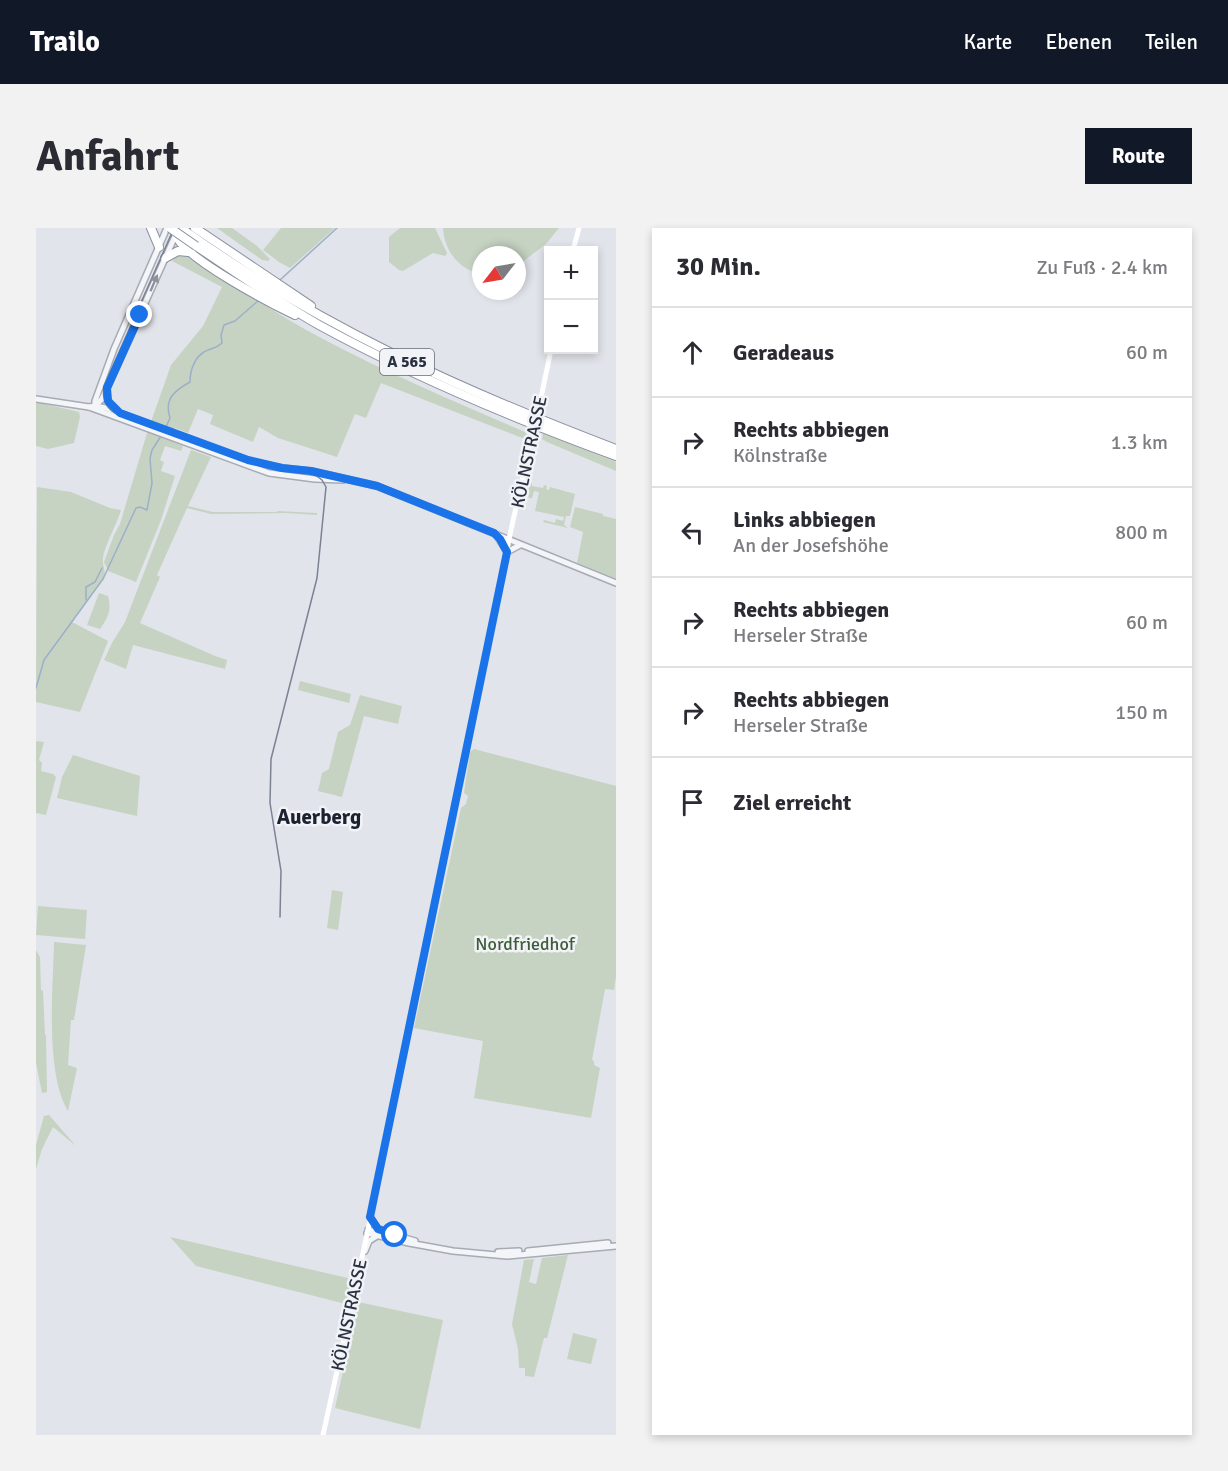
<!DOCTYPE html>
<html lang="de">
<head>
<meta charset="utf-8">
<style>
	:root { --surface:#fff; --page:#f2f2f3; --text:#2b2b33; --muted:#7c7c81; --line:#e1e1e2; --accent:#111827 }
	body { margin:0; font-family:Signika,sans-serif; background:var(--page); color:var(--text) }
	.controls { position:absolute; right:18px; top:18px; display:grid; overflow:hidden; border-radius:0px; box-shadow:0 3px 9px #0003 }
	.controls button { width:54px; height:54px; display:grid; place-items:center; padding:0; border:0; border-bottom:2px solid var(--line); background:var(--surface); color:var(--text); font:30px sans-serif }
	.compass { position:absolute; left:436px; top:18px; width:54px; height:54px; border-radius:50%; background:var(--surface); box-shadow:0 3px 9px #0003; rotate:239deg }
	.stop { position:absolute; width:18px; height:18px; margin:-14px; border:4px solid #1a73e8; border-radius:50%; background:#fff }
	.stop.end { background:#1a73e8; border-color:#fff; box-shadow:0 2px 6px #0008 }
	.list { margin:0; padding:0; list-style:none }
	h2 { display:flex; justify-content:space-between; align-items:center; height:78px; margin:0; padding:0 24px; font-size:26px }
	h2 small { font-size:20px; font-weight:400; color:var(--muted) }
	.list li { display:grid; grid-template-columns:39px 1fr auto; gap:18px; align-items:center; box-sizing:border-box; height:90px; padding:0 24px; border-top:2px solid var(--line) }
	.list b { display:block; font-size:22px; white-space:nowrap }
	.list p { margin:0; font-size:20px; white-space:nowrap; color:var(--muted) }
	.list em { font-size:20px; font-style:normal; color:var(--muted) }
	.icon { flex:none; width:33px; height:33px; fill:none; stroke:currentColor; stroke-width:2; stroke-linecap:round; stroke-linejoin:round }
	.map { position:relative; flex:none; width:580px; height:1207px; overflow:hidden; border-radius:0px }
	header { display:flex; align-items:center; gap:36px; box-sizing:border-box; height:84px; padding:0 30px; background:var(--accent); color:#fff }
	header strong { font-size:28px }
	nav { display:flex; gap:33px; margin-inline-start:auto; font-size:21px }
	.intro { display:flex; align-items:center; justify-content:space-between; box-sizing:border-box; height:144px; padding:0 36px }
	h1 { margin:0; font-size:42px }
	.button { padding:15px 27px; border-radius:0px; background:var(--accent); color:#fff; font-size:21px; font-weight:700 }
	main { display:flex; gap:36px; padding:0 36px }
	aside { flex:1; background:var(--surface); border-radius:0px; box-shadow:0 3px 9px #0003 }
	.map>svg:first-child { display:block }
	.green { fill:#c6d3c2 }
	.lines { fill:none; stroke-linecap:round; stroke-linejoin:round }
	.stream { stroke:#9dafc9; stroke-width:1.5 }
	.tertiary-casing { stroke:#a6abb4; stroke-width:8 }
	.motorway-casing { stroke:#8990a0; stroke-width:10 }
	.tertiary { stroke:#f4f5f8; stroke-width:5 }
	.secondary { stroke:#fff; stroke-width:5 }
	.motorway { stroke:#fff; stroke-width:8 }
	.tram { stroke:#7b8293; stroke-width:1.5 }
	.motorway-bridge-casing { stroke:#8990a0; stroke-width:10; stroke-linecap:butt }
	.secondary-bridge { stroke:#fff; stroke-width:5 }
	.motorway-bridge { stroke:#fff; stroke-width:8 }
	.oneway { fill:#8f939c }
	.route { stroke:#1a73e8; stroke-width:8 }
	.labels { text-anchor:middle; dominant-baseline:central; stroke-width:5; stroke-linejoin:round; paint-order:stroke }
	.shield { fill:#f1f3f7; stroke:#666b78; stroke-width:1.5 }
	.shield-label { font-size:16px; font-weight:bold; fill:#2a3141 }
	.street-label { font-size:18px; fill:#2a3141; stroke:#f1f3f7 }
	.park-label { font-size:18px; fill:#3c5d37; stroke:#f1f3f7 }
	.quarter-label { font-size:21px; font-weight:bold; fill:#1c2232; stroke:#f1f3f7 }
</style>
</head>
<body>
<header>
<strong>Trailo</strong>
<nav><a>Karte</a><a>Ebenen</a><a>Teilen</a></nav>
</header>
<div class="intro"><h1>Anfahrt</h1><a class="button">Route</a></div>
<main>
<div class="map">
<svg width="580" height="1207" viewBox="0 0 580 1207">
	<rect width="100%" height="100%" fill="#e1e4ea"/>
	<!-- green -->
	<g class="green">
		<polygon points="181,0 196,0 221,18 234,31 232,33 226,32"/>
		<polygon points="245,0 299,0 254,40 243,34 227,22"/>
		<polygon points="364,0 399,0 411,25 409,28 397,25 367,43 363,42 353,34 353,9"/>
		<path d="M 407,0 L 523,0 L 510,16 L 481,38 L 481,27 L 445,27 L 445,46 C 423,42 408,22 407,0 Z"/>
		<path d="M 142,26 L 155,28 C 198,57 241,87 287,111 C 353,146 422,175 491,205 L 489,211 L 345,155 L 330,190 L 319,186 L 301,229 L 242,210 L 223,199 L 217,214 L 174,196 L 177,187 L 162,181 L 152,205 L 139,200 L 133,212 L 147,218 L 145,223 L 129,218 L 124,232 L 128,234 L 125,243 L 139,248 L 125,292 L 100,354 L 72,343 L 68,334 L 78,307 L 84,296 L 111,205 L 135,137 L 167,98 L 186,59 L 136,33 Z"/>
		<polygon points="0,174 43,184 44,189 38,215 12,221 0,218"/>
		<polygon points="507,205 580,234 580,243 511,214 506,211"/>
		<polygon points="155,222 175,229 152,278 177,284 241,284 241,283 281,285 281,287 250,285 175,286 151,280 121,347 124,349 104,395 179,428 191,432 189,441 97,417 90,441 68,432 76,415 89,394"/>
		<polygon points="494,254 496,255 496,258 507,260 508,257 511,258 510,261 513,262 514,259 539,266 534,288 530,288 528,297 532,300 507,294 508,292 519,295 520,291 527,293 528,289 499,283 503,264 498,263 496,270 493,270 492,267 488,268 491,257"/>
		<path d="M 1,259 L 35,264 L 74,280 L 85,282 C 82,294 66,322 67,333 C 67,341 71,343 67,351 L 36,394 L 72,413 L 44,484 L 0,474 Z"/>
		<polygon points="539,279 567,286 567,288 580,291 580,351 541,335 547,304 534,299"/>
		<path d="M 63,365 L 72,368 C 75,381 74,387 64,401 L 51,397 Z"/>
		<polygon points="264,453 315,466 313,475 262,462"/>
		<polygon points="324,467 366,478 362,496 328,488 306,569 282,563 286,545 293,541 302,504 314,497"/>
		<polygon points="0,513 8,514 3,532 6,535 5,543 17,546 20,549 10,587 0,585"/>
		<polygon points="438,521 580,558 580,749 578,762 569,761 556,832 558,833 558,837 564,840 555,890 438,870 447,813 378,800 425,580 430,576 432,568 428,565 434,524"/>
		<polygon points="37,527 104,548 101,588 21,570 26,549"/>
		<polygon points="296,662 307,664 302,702 291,700"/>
		<polygon points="2,678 51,682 49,711 0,707"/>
		<path d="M 18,714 L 50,717 L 38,792 L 35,792 L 32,837 L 41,840 L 32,883 C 9,845 17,761 18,714 Z"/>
		<polygon points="0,722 4,729 5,762 7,763 9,807 10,807 11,864 6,865 0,835"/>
		<polygon points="13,887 40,918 17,899 6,921 0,941 0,917 8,888"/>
		<polygon points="134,1009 316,1051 310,1076 160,1038"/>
		<polygon points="532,1027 511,1110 508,1110 498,1149 489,1148 489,1140 483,1140 482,1121 476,1096 488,1032 498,1031 493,1054 500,1056 506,1030"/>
		<polygon points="322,1074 407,1092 384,1201 299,1180"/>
		<polygon points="537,1105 561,1111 555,1136 531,1131"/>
	</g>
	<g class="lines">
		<!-- stream -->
		<g class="stream">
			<polyline points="244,52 301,0"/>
			<path d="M 130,199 L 134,190 C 128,171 138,163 154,154 C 154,143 158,130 168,124 C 174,120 180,121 186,115 L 185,107 L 188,97 L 199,93 L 223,72"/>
			<polyline points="50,372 50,359 59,354 66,340"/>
			<polyline points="0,460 8,432 67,351 100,280 104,279 111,282 116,255 114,231 116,222 125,208"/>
		</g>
		<defs>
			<g id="tertiary">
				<polyline points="71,165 72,173 81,182"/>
				<polyline points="0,171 53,179 59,178 66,171 140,6"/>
				<polyline points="59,178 70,180 212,233 246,240 275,243 341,258 580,355"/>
				<polyline points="59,178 59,173 78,121 131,0"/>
				<polyline points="53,179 233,245 279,251 307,252"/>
				<polyline points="461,308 471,324 484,317"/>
				<polyline points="334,989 342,1001 346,1002"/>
				<polyline points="332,1002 359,1007 379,1013"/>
				<polyline points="331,1005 373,1015 417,1023 471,1028 580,1018"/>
				<polyline points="329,1023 333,1013 341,1008"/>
				<polyline points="492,1023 572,1015"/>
				<polyline points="462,1024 483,1023"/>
			</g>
			<g id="motorway">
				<polyline points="115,0 123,19"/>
				<path d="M 145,0 C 281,97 424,162 580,221"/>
				<polyline points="159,0 275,78"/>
				<path d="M 140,7 C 146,29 236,76 259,87"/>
				<path d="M 160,18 C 200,45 241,73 283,97 C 378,149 479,191 580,228"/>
				<polyline points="129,30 142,23 152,24"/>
			</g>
		</defs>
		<!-- tertiary casing -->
		<use href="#tertiary" class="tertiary-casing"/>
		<!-- motorway casing -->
		<use href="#motorway" class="motorway-casing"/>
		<!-- tertiary -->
		<use href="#tertiary" class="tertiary"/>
		<!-- secondary -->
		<g class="secondary">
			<polyline points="537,22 543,0"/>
			<polyline points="503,179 515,122"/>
			<polyline points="287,1207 337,979 473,311 497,203"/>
		</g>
		<!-- motorway -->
		<use href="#motorway" class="motorway"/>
		<!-- tram -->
		<path class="tram" d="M 138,0 L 68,158 C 66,170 69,180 81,186 L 213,235 L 244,242 L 278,246 L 286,252 L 290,259 L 281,350 L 235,531 L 234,575 L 245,643 L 244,689"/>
		<defs>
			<polyline id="motorway-bridge" points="134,0 160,18"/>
		</defs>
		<!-- motorway-bridge casing -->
		<use href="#motorway-bridge" class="motorway-bridge-casing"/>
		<!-- secondary-bridge -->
		<polyline class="secondary-bridge" points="497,203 503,179"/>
		<!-- motorway-bridge -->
		<use href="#motorway-bridge" class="motorway-bridge"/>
	</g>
	<!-- one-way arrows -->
	<defs><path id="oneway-solid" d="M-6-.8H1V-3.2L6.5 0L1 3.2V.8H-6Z" transform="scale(1.5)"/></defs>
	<use class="oneway" href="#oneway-solid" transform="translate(118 55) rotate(-67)"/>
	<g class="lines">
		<!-- route -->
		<polyline class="route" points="104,87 71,160 72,173 84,185 212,232 246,240 275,243 341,258 458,305 464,311 471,324 334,989 342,1001 359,1007"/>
	</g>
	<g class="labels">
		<!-- shield labels -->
		<rect class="shield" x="344" y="121" width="54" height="26" rx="4.5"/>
		<g class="shield-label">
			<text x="371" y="134">A 565</text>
		</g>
		<!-- street labels -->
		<g class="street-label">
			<text transform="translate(493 224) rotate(-78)">KÖLNSTRASSE</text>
			<text transform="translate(313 1087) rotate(-78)">KÖLNSTRASSE</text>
		</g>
		<!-- park labels -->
		<g class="park-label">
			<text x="489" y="716">Nordfriedhof</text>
		</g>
		<!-- quarter labels -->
		<g class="quarter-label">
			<text x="283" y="589">Auerberg</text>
		</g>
	</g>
</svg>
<div class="controls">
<button>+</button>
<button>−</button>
</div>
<svg class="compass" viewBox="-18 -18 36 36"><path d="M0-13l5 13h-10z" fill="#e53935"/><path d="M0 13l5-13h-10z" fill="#7c7c81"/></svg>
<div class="stop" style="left:359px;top:1007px"></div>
<div class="stop end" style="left:104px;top:87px"></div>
</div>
<aside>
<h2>30 Min.<small>Zu Fuß · 2.4 km</small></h2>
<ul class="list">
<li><svg class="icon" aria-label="ahead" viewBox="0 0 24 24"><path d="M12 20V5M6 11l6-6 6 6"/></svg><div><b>Geradeaus</b></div><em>60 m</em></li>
<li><svg class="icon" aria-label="right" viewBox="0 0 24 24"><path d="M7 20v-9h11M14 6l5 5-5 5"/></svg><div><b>Rechts abbiegen</b><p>Kölnstraße</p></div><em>1.3 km</em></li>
<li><svg class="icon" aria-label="left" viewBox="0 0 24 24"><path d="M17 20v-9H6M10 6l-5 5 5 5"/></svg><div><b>Links abbiegen</b><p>An der Josefshöhe</p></div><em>800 m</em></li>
<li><svg class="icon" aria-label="right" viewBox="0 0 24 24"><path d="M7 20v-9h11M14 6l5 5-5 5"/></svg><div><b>Rechts abbiegen</b><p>Herseler Straße</p></div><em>60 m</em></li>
<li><svg class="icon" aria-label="right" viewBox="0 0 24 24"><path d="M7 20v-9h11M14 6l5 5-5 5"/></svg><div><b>Rechts abbiegen</b><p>Herseler Straße</p></div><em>150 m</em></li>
<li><svg class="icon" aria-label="arrive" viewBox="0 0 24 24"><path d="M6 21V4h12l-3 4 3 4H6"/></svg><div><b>Ziel erreicht</b></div></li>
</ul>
</aside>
</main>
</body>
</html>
